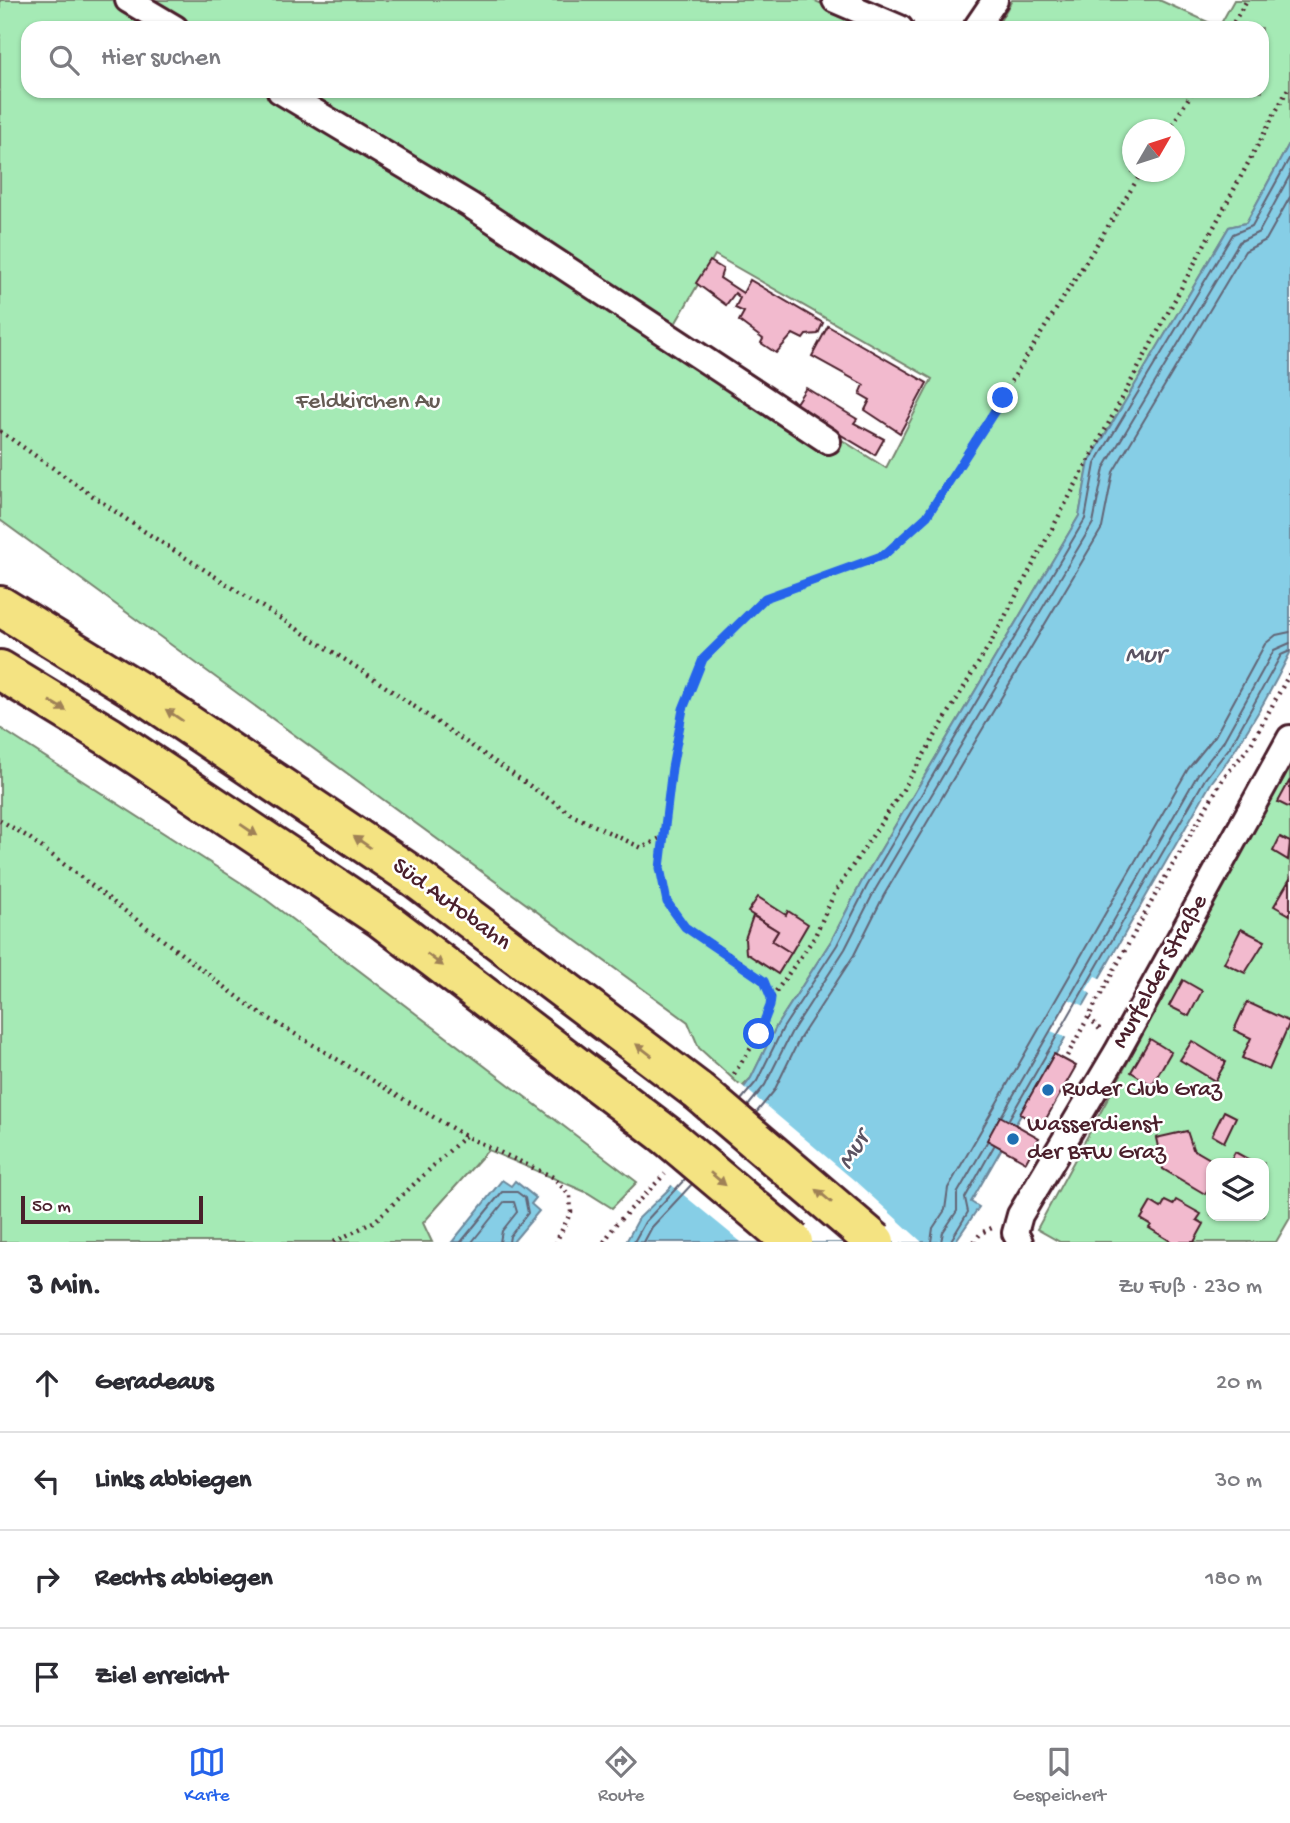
<!DOCTYPE html>
<html lang="de">
<head>
<meta charset="utf-8">
<style>
	:root { --surface:#fff; --page:#f7f7f7; --text:#2b2b33; --muted:#7c7c81; --line:#e1e1e2; --accent:#2563eb }
	body { margin:0; font-family:"Gochi Hand",sans-serif; background:var(--page); color:var(--text) }
	.controls { position:absolute; right:21px; bottom:21px; display:grid; overflow:hidden; border-radius:14px; box-shadow:0 2px 5px #0004 }
	.controls button { width:63px; height:63px; display:grid; place-items:center; padding:0; border:0; border-bottom:2px solid var(--line); background:var(--surface); color:var(--text); font:35px sans-serif }
	.compass { position:absolute; left:1122px; top:119px; width:63px; height:63px; border-radius:50%; background:var(--surface); box-shadow:0 2px 5px #0004; rotate:51deg }
	.scale { position:absolute; left:21px; bottom:18px; width:182px; box-sizing:border-box; padding-left:7px; border:4px solid #4a1f2b; border-top:0; font-size:19px; line-height:24px; white-space:nowrap; color:#4a1f2b; -webkit-text-stroke:5px #fff; paint-order:stroke }
	.stop { position:absolute; width:21px; height:21px; margin:-16px; border:5px solid #2563eb; border-radius:50%; background:#fff }
	.stop.end { background:#2563eb; border-color:#fff; box-shadow:0 2px 7px #0008 }
	.list { margin:0; padding:0; list-style:none }
	h2 { display:flex; justify-content:space-between; align-items:center; height:91px; margin:0; padding:0 28px; font-size:30px }
	h2 small { font-size:23px; font-weight:400; color:var(--muted) }
	.list li { display:grid; grid-template-columns:46px 1fr auto; gap:21px; align-items:center; box-sizing:border-box; height:98px; padding:0 28px; border-top:2px solid var(--line) }
	.list b { display:block; font-size:26px; white-space:nowrap }
	.list em { font-size:23px; font-style:normal; color:var(--muted) }
	.icon { flex:none; width:38px; height:38px; fill:none; stroke:currentColor; stroke-width:2; stroke-linecap:round; stroke-linejoin:round }
	.map { position:relative; flex:none; width:1290px; height:1242px; overflow:hidden }
	.search { position:absolute; background:var(--surface); box-shadow:0 2px 5px #0004; left:21px; right:21px; top:21px; height:77px; display:flex; align-items:center; gap:18px; box-sizing:border-box; padding:0 24px; border-radius:21px; color:var(--muted); font-size:26px }
	.sheet { height:483px; background:var(--surface) }
	nav { display:flex; justify-content:space-around; align-items:center; box-sizing:border-box; height:98px; border-top:2px solid var(--line); background:var(--surface); font-size:19px; color:var(--muted) }
	nav a { display:grid; justify-items:center; gap:4px }
	nav .on { color:var(--accent) }
	.map>svg:first-child { display:block }
	.green { fill:#a5eab5; stroke:#788470; stroke-width:2; fill-rule:evenodd }
	.water { fill:#86cee6; stroke:#6e889b; stroke-width:2 }
	.pier { fill:#fff }
	.lines { fill:none; stroke-linecap:round; stroke-linejoin:round }
	.shore { stroke:#626576; stroke-width:2 }
	.building { fill:#f2bace; stroke:#4a1f2b; stroke-width:2 }
	.street-casing { stroke:#4a1f2b; stroke-width:30 }
	.highway-casing { stroke:#4a1f2b; stroke-width:44 }
	.path { stroke:#4a1f2b; stroke-width:4.5; stroke-dasharray:2 5; stroke-linecap:butt }
	.street { stroke:#fff; stroke-width:24 }
	.highway { stroke:#f4e382; stroke-width:38 }
	.highway-bridge-casing { stroke:#4a1f2b; stroke-width:44; stroke-linecap:butt }
	.highway-bridge { stroke:#f4e382; stroke-width:38 }
	.oneway { fill:#9f8156 }
	.route { stroke:#2563eb; stroke-width:9 }
	.poi-dot { fill:#1f6fb2; stroke:#fff; stroke-width:2.5 }
	.labels { text-anchor:middle; dominant-baseline:central; stroke-width:5; stroke-linejoin:round; paint-order:stroke }
	.park-label { font-size:24px; fill:#655c54; stroke:#fff }
	.street-label { font-size:24px; fill:#4a1f2b; stroke:#fff }
	.poi-label { font-size:24px; fill:#4a1f2b; stroke:#fff; text-anchor:start }
	.water-label { font-size:26px; font-style:italic; fill:#5c5463; stroke:#fff }
</style>
</head>
<body>
<div class="map">
<svg width="1290" height="1242" viewBox="0 0 1290 1242">
	<rect width="100%" height="100%" fill="#fff"/>
	<filter id="ink" filterUnits="userSpaceOnUse"><feTurbulence type="fractalNoise" baseFrequency=".0143" numOctaves="2"/><feDisplacementMap in="SourceGraphic" scale="14" xChannelSelector="R" yChannelSelector="G"/><feConvolveMatrix kernelMatrix="1 2 1 2 8 2 1 2 1" color-interpolation-filters="sRGB"/></filter>
	<g filter="url(#ink)">
		<!-- green -->
		<g class="green">
			<path d="M 0,0 L 813,0 L 878,28 L 28,28 L 28,91 L 1262,91 L 1262,28 L 996,28 L 1012,0 L 1159,0 L 1219,27 L 1234,0 L 1290,0 L 1290,142 L 1246,223 L 1229,227 L 1089,462 L 1079,516 L 861,883 L 831,941 L 777,1025 L 751,1078 L 742,1087 L 699,1048 L 688,1022 L 0,520 ZM 1132,130 L 1174,130 L 1174,172 L 1132,172 ZM 715,255 L 932,379 L 886,468 L 671,331 Z"/>
			<polygon points="0,728 260,895 637,1182 612,1208 588,1193 488,1150 423,1223 432,1242 0,1242"/>
			<path d="M 1290,764 L 1290,1218 L 1276,1242 L 1060,1242 L 1037,1229 ZM 1211,1163 L 1264,1163 L 1264,1216 L 1211,1216 Z"/>
		</g>
		<!-- water -->
		<g class="water">
			<path d="M 1290,142 L 1290,653 C 1267,699 1243,742 1211,783 L 971,1202 L 979,1207 L 955,1242 L 626,1242 L 639,1218 L 670,1188 L 751,1078 L 777,1025 L 831,941 L 861,883 L 1079,516 L 1089,462 L 1229,227 L 1246,223 Z"/>
			<polygon points="502,1180 511,1186 515,1181 536,1198 531,1204 539,1211 513,1242 452,1242"/>
		</g>
		<!-- pier -->
		<g class="pier">
			<polygon points="1095,976 1102,979 1067,1038 1051,1031 1068,999 1085,1006 1092,995 1086,990"/>
			<polygon points="740,1084 855,1181 922,1242 741,1242 669,1183"/>
		</g>
		<g class="lines">
			<!-- shore -->
			<g class="shore">
				<polyline points="741,1100 757,1081 783,1028 837,945 867,886 1085,519 1095,464 1233,234 1252,226 1290,157"/>
				<polyline points="748,1106 765,1085 791,1033 845,949 875,890 1093,523 1104,468 1239,242 1259,232 1290,175"/>
				<polyline points="756,1113 774,1091 800,1038 854,955 884,895 1102,528 1113,472 1245,251 1266,240 1290,197"/>
				<polyline points="1002,1115 1198,774 1223,742 1274,650 1290,643"/>
				<polyline points="1009,1119 1205,779 1230,747 1281,655 1290,651"/>
				<polyline points="461,1242 502,1192 517,1192 525,1198 528,1213 510,1236 509,1242"/>
				<polyline points="472,1242 504,1202 514,1202 517,1212 502,1231 500,1242"/>
				<polyline points="634,1242 645,1222 685,1179"/>
				<polyline points="644,1242 652,1227 692,1184"/>
				<polyline points="931,1242 933,1228 945,1210 948,1188 1188,769 1215,736 1265,644 1276,635 1290,632"/>
				<polyline points="941,1242 943,1232 957,1211 957,1194 987,1142"/>
				<polyline points="950,1242 968,1212 965,1198 994,1146"/>
			</g>
		</g>
		<!-- building -->
		<g class="building">
			<polygon points="710,261 723,269 720,278 743,293 750,280 823,323 818,334 806,335 803,339 793,334 776,353 761,343 763,339 739,321 744,312 735,308 740,298 735,293 726,305 696,283"/>
			<polygon points="828,326 927,383 900,433 865,410 870,400 860,394 864,385 812,356"/>
			<polygon points="806,388 857,419 854,423 884,439 875,455 789,404 792,399 796,403"/>
			<polygon points="1290,780 1290,808 1278,802"/>
			<polygon points="1280,837 1290,842 1288,860 1273,851"/>
			<polygon points="1290,879 1290,915 1274,906"/>
			<polygon points="758,897 786,915 788,911 808,924 791,953 772,941 778,931 748,912"/>
			<polygon points="753,916 778,931 772,941 791,953 778,974 746,953 745,939"/>
			<polygon points="1241,929 1265,941 1245,973 1224,963"/>
			<polygon points="1183,980 1202,991 1189,1016 1169,1006"/>
			<polygon points="1247,1002 1290,1022 1269,1070 1242,1058 1251,1038 1234,1030"/>
			<polygon points="1150,1039 1171,1052 1152,1085 1131,1072"/>
			<polygon points="1192,1041 1226,1062 1215,1081 1180,1060"/>
			<polygon points="1054,1054 1076,1066 1042,1126 1020,1114"/>
			<polygon points="1224,1111 1236,1117 1224,1142 1212,1135"/>
			<polygon points="1000,1116 1039,1138 1026,1162 987,1140"/>
			<polygon points="1187,1131 1193,1149 1217,1163 1211,1163 1211,1184 1205,1194 1163,1169 1156,1138"/>
			<polygon points="1235,1152 1250,1160 1248,1163 1229,1163"/>
			<polygon points="1176,1200 1201,1214 1197,1220 1204,1224 1194,1242 1172,1242 1149,1228 1151,1225 1141,1219 1151,1202 1161,1208 1165,1201 1173,1205"/>
		</g>
		<g class="lines">
			<defs>
				<g id="street">
					<polyline points="128,0 175,28"/>
					<polyline points="835,0 900,28"/>
					<polyline points="976,28 995,0"/>
					<polyline points="280,91 470,205 828,441"/>
					<polyline points="1020,1242 1015,1233 1020,1215 1117,1052 1290,738"/>
				</g>
				<g id="highway">
					<polyline points="0,606 146,696 416,878 698,1091"/>
					<polyline points="0,670 110,737 381,918 666,1135"/>
				</g>
			</defs>
			<!-- street casing -->
			<use href="#street" class="street-casing"/>
			<!-- highway casing -->
			<use href="#highway" class="highway-casing"/>
			<!-- path -->
			<g class="path">
				<polyline points="1230,28 1247,0"/>
				<polyline points="1169,130 1193,91"/>
				<polyline points="0,431 136,526 361,670 574,816 642,848 664,836"/>
				<polyline points="0,820 28,837 255,1010 465,1136 553,1177 570,1196 571,1212 556,1242"/>
				<polyline points="772,997 814,938 835,892 901,793 994,637 1290,85"/>
				<polyline points="1089,1017 1102,1032"/>
				<polyline points="1067,1056 1158,890 1224,777 1250,746 1290,673"/>
				<path d="M 734,1074 C 749,1049 776,1018 769,988 L 743,964 L 685,927 L 667,902 L 660,868 L 672,768 L 683,709 L 703,659 L 765,598 L 885,555 L 927,516 L 1142,172"/>
				<polyline points="334,1242 375,1221 465,1136"/>
				<polyline points="604,1242 616,1224 665,1174"/>
				<polyline points="974,1242 981,1233 994,1227"/>
			</g>
			<!-- street -->
			<use href="#street" class="street"/>
			<!-- highway -->
			<use href="#highway" class="highway"/>
			<defs>
				<g id="highway-bridge">
					<polyline points="698,1091 875,1242"/>
					<polyline points="666,1135 793,1242"/>
				</g>
			</defs>
			<!-- highway-bridge casing -->
			<use href="#highway-bridge" class="highway-bridge-casing"/>
			<!-- highway-bridge -->
			<use href="#highway-bridge" class="highway-bridge"/>
		</g>
		<!-- one-way arrows -->
		<defs><path id="oneway-solid" d="M-6-.8H1V-3.2L6.5 0L1 3.2V.8H-6Z" transform="scale(1.75)"/></defs>
		<g class="oneway">
			<use href="#oneway-solid" transform="translate(58 706) rotate(31)"/>
			<use href="#oneway-solid" transform="translate(174 715) rotate(-146)"/>
			<use href="#oneway-solid" transform="translate(249 830) rotate(34)"/>
			<use href="#oneway-solid" transform="translate(362 842) rotate(-146)"/>
			<use href="#oneway-solid" transform="translate(435 960) rotate(37)"/>
			<use href="#oneway-solid" transform="translate(644 1050) rotate(-143)"/>
			<use href="#oneway-solid" transform="translate(718 1179) rotate(40)"/>
			<use href="#oneway-solid" transform="translate(824 1196) rotate(-140)"/>
		</g>
	</g>
	<g class="lines" filter="url(#ink)">
		<!-- route -->
		<polyline class="route" points="759,1034 770,1006 771,998 764,981 685,927 667,902 660,868 672,768 683,709 703,659 765,598 884,555 927,516 1003,398"/>
	</g>
	<!-- markers -->
	<g class="poi-dot">
		<circle cx="1048" cy="1090" r="7"/>
		<circle cx="1013" cy="1139" r="7"/>
	</g>
	<g class="labels">
		<!-- park labels -->
		<g class="park-label">
			<text x="368" y="402">Feldkirchen Au</text>
		</g>
		<!-- street labels -->
		<g class="street-label">
			<text transform="translate(451 905) rotate(36)">Süd Autobahn</text>
			<text transform="translate(1161 972) rotate(-61)">Murfelder Straße</text>
		</g>
		<!-- poi labels -->
		<g class="poi-label">
			<text x="1062" y="1090">Ruder Club Graz</text>
			<text x="1027" y="1125">Wasserdienst<tspan x="1027" dy="28">der BFW Graz</tspan></text>
		</g>
		<!-- water labels -->
		<g class="water-label">
			<text x="1145" y="656">Mur</text>
			<text transform="translate(855 1151) rotate(-59)">Mur</text>
		</g>
	</g>
</svg>
<div class="controls">
<button><svg class="icon" aria-label="layers" viewBox="0 0 24 24"><path d="M12 4l9 5-9 5-9-5zM3 14l9 5 9-5"/></svg></button>
</div>
<svg class="compass" viewBox="-18 -18 36 36"><path d="M0-13l5 13h-10z" fill="#e53935"/><path d="M0 13l5-13h-10z" fill="#7c7c81"/></svg>
<div class="scale">50 m</div>
<div class="stop" style="left:759px;top:1034px"></div>
<div class="stop end" style="left:1003px;top:398px"></div>
<div class="search"><svg class="icon" aria-label="search" viewBox="0 0 24 24"><circle cx="10" cy="10" r="6"/><path d="M15 15l6 6"/></svg>Hier suchen</div>
</div>
<section class="sheet">
<h2>3 Min.<small>Zu Fuß · 230 m</small></h2>
<ul class="list">
<li><svg class="icon" aria-label="ahead" viewBox="0 0 24 24"><path d="M12 20V5M6 11l6-6 6 6"/></svg><div><b>Geradeaus</b></div><em>20 m</em></li>
<li><svg class="icon" aria-label="left" viewBox="0 0 24 24"><path d="M17 20v-9H6M10 6l-5 5 5 5"/></svg><div><b>Links abbiegen</b></div><em>30 m</em></li>
<li><svg class="icon" aria-label="right" viewBox="0 0 24 24"><path d="M7 20v-9h11M14 6l5 5-5 5"/></svg><div><b>Rechts abbiegen</b></div><em>180 m</em></li>
<li><svg class="icon" aria-label="arrive" viewBox="0 0 24 24"><path d="M6 21V4h12l-3 4 3 4H6"/></svg><div><b>Ziel erreicht</b></div></li>
</ul>
</section>
<nav>
<a class="on"><svg class="icon" aria-label="map" viewBox="0 0 24 24"><path d="M3 6l6-2 6 2 6-2v14l-6 2-6-2-6 2zM9 4v14M15 6v14"/></svg>Karte</a>
<a><svg class="icon" aria-label="directions" viewBox="0 0 24 24"><path d="M12 3l9 9-9 9-9-9zM9 14v-3h6M13 9l2 2-2 2"/></svg>Route</a>
<a><svg class="icon" aria-label="saved" viewBox="0 0 24 24"><path d="M7 4h10v16l-5-4-5 4z"/></svg>Gespeichert</a>
</nav>
</body>
</html>
